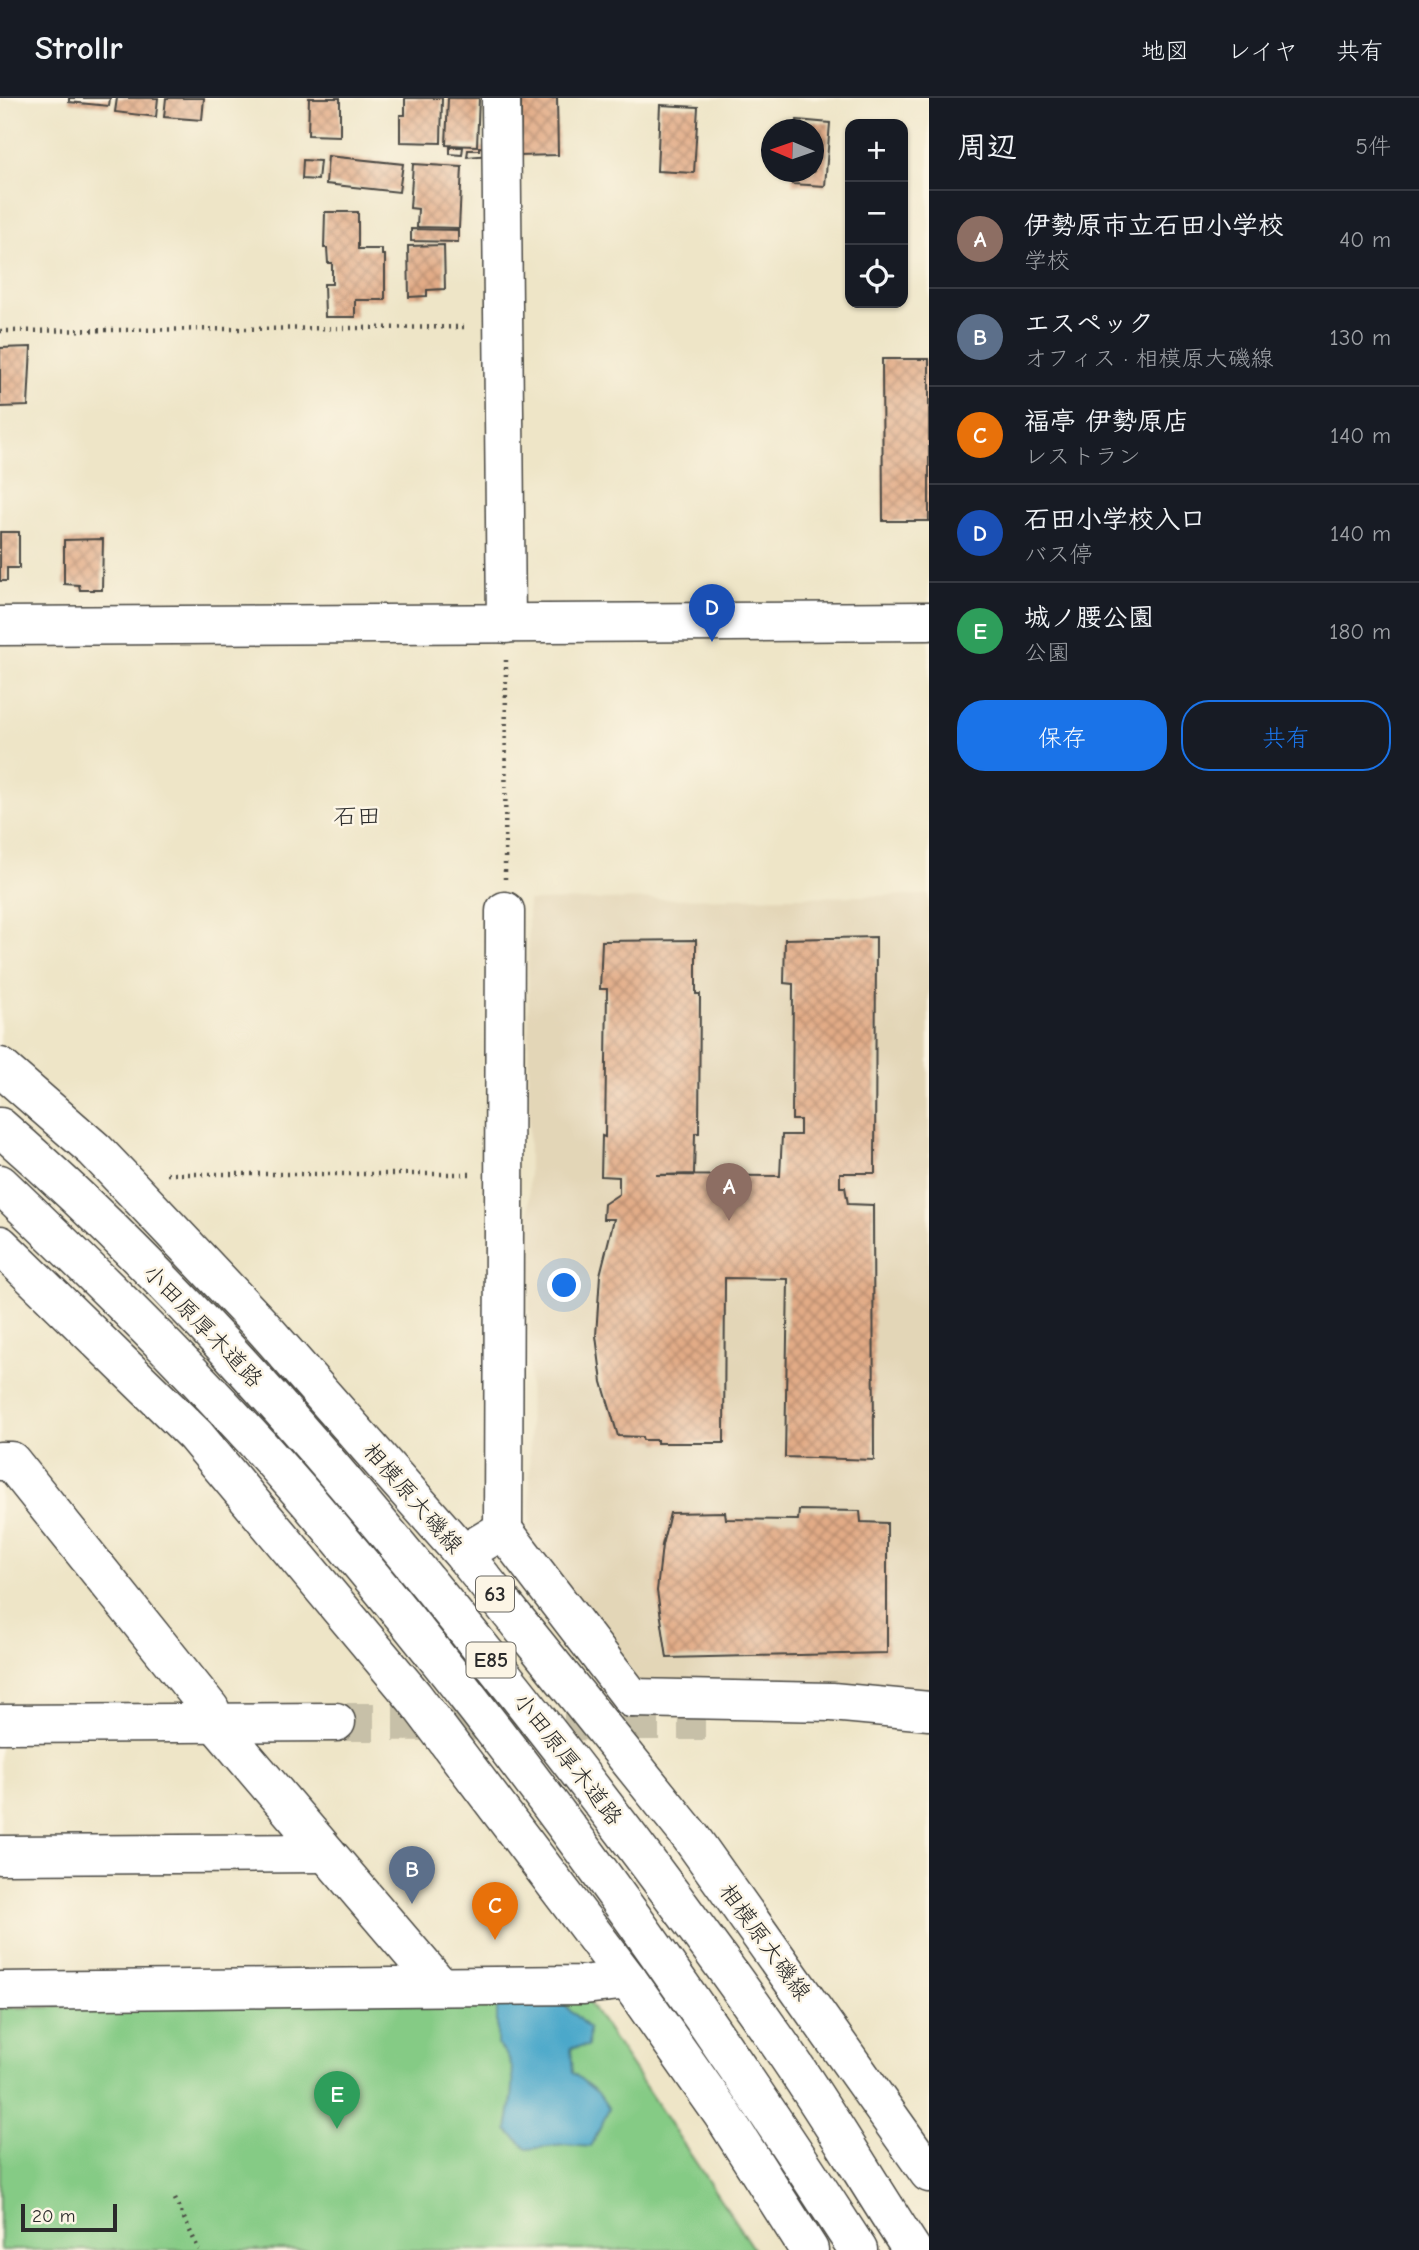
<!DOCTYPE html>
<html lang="ja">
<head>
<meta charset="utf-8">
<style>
	:root { --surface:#171b24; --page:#20242c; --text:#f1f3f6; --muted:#9ea1a6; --line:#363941; --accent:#1a73e8 }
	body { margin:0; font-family:"Comic Neue","Klee One",sans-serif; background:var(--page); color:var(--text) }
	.controls { position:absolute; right:21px; top:21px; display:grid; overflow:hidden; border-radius:14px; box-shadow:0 2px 5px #0004 }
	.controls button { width:63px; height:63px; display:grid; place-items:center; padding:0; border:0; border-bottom:2px solid var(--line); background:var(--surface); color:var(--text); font:35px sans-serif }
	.compass { position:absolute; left:761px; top:21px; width:63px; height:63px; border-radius:50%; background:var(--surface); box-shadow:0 2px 5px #0004; rotate:272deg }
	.scale { position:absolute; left:21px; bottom:18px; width:96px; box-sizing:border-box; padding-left:7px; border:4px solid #2b2b2b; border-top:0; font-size:19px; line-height:24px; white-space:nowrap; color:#2b2b2b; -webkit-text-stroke:5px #fcf5e5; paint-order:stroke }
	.you { position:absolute; left:565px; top:1188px; width:24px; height:24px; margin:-18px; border:5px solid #fff; border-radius:50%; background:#1a73e8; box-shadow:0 0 0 10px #1a73e833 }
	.badge { display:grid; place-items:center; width:46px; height:46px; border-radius:50%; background:var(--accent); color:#fff; font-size:23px; font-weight:700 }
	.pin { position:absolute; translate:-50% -58px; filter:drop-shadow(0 2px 4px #0008) }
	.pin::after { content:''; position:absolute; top:37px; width:24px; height:21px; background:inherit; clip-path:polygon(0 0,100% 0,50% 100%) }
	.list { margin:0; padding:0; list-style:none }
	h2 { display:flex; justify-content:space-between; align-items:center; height:91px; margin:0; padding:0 28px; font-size:30px }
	h2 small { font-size:23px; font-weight:400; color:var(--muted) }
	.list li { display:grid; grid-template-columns:46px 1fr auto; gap:21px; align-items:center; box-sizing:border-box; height:98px; padding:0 28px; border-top:2px solid var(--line) }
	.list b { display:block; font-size:26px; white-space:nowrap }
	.list p { margin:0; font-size:23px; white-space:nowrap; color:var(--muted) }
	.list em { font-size:23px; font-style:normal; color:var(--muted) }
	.actions { display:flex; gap:14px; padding:21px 28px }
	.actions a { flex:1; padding:16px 0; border:2px solid var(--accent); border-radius:28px; text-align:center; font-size:24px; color:var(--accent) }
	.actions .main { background:var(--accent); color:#fff }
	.icon { flex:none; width:38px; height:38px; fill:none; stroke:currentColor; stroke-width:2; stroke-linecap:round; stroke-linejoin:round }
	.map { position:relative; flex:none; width:929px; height:2152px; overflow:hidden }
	header { display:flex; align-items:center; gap:42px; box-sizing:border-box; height:98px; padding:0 35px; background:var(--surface); border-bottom:2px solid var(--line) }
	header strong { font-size:33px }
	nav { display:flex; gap:38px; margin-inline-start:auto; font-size:24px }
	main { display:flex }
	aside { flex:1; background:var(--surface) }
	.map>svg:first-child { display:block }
	.built { fill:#e3d6b7 }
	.green { fill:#85cb85; stroke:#587b58; stroke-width:2 }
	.water { fill:#4ba8ca; stroke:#3b6a7a; stroke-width:2 }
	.building { fill:url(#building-cross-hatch) }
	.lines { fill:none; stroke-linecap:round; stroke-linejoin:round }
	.street-tunnel { stroke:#c7c0a8; stroke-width:38; stroke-dasharray:38 19; stroke-linecap:butt }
	.street-casing { stroke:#484742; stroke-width:41 }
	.secondary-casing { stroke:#484742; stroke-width:41 }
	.primary-casing { stroke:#484742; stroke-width:41 }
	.highway-casing { stroke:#484742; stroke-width:41 }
	.path { stroke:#484742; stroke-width:4.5; stroke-dasharray:2 5; stroke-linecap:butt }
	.street { stroke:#fff; stroke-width:38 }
	.secondary { stroke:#fff; stroke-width:38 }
	.primary { stroke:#fff; stroke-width:38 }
	.highway { stroke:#fff; stroke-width:38 }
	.labels { text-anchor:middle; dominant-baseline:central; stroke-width:5; stroke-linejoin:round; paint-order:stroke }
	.shield { fill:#fcf5e5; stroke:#6a6863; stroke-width:2 }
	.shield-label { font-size:21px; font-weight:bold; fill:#2b2b2b }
	.street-label { font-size:23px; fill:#2b2b2b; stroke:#fcf5e5 }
	.neighbourhood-label { font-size:24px; fill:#2b2b2b; stroke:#fcf5e5 }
</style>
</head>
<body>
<header>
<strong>Strollr</strong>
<nav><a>地図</a><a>レイヤ</a><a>共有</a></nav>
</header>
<main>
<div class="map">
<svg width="929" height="2152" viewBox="0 0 929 2152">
	<defs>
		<pattern id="building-cross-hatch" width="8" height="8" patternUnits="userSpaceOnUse" patternTransform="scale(1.75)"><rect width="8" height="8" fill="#e2ab86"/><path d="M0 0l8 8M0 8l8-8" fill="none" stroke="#b78b6e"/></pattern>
	</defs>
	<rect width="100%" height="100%" fill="#fcf5e5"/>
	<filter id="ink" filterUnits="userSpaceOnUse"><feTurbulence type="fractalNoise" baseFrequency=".0143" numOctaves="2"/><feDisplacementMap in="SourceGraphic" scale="14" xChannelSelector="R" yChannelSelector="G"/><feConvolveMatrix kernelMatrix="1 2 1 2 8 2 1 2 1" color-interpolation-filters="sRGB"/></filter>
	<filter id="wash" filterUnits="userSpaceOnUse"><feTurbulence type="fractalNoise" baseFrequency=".00686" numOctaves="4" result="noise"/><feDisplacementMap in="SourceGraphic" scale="28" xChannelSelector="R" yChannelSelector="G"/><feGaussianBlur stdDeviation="1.57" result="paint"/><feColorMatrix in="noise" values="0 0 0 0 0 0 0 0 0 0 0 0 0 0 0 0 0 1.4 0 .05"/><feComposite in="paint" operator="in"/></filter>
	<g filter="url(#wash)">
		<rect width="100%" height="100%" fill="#eee5c7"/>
		<!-- built -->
		<polygon class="built" points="929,797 929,1594 924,1591 645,1590 530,1442 528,803"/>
		<!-- green -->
		<polygon class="green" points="585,1898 754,2152 0,2152 0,1910"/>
		<!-- water -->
		<path class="water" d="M 564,1906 L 589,1931 L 588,1948 L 571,1950 L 573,1975 L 598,1995 L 609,2011 L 591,2049 L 566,2047 L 527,2051 L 507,2032 C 511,2003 523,1966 497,1947 L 497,1907 Z"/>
		<g id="blocks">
			<!-- building -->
			<g class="building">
				<polygon points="69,0 110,0 109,8 69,4"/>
				<polygon points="117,0 158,0 156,19 115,14"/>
				<polygon points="166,0 204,0 202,22 164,19"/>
				<polygon points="309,0 340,0 340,38 308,37"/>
				<polygon points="405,0 442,0 441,45 400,44 400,17 405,17"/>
				<polygon points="448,0 479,0 477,48 446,47"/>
				<polygon points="521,0 557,0 558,57 517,58 521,42"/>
				<polygon points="660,7 698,9 694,75 657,73"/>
				<polygon points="797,22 830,25 825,88 792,86 793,74 814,74 814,32 796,32"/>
				<polygon points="450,49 463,49 462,57 450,56"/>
				<polygon points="479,49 491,50 490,57 467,59 468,52 479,52"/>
				<polygon points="328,58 403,66 399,94 326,86"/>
				<polygon points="303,62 320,63 318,82 302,81"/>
				<polygon points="413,66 462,69 459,130 417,129 418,111 410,110"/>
				<polygon points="325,114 358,114 358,151 382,151 382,157 385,157 385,202 355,202 355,219 325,219 324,186 332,186 332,165 328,165 327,150 324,150"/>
				<polygon points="411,131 458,132 458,144 411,143"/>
				<polygon points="444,147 445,191 427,192 427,198 409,199 408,148"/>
				<polygon points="31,249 28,308 0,309 0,250"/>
				<polygon points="882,261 929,261 929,423 883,423"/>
				<polygon points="0,434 19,434 19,470 7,470 7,483 0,483"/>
				<polygon points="103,441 102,492 80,492 79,487 64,486 64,442"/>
				<polygon points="876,839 875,1075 840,1075 840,1089 845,1089 848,1106 873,1107 874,1362 785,1359 788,1181 725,1180 724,1345 657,1345 657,1342 643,1342 642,1339 618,1338 602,1284 596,1238 600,1177 614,1121 603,1121 604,1106 619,1096 619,1079 601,1078 602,1038 605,1039 607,891 600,891 602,843 696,842 696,896 700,896 699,1035 695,1035 694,1076 656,1077 780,1078 782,1037 800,1037 800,1022 792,1022 793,886 784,885 785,841"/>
				<polygon points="799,1412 860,1413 861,1424 887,1425 887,1555 667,1560 657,1493 662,1447 670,1415 725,1414 726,1421 798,1422"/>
			</g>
		</g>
	</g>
	<g filter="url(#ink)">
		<use href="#blocks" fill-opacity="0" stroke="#484742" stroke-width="2"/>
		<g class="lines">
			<!-- street-tunnel -->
			<polyline class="street-tunnel" points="336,1624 705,1623"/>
			<defs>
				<g id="street">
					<polyline points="501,0 506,526"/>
					<polyline points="0,1363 11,1363 210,1611 214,1623 440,1888"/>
					<polyline points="463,1456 503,1432 632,1600"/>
					<polyline points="632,1600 832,1604 929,1613"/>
					<polyline points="0,1626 336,1624"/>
					<polyline points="0,1757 326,1755"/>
					<polyline points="0,1893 582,1887 628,1882"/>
				</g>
				<g id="secondary">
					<polyline points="0,528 929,523"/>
					<polyline points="503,1432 505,813"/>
				</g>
				<g id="primary">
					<polyline points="0,969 95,1052 138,1097 260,1226 463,1456 690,1738 929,2075"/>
					<polyline points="0,1147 195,1337 414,1599 628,1882 723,2017 809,2152"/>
				</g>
				<g id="highway">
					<path d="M 0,1029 C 161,1169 303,1331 438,1497 C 556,1642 670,1790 778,1944 C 825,2011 867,2083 912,2152"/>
					<path d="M 0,1086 C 115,1196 228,1307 330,1429 C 523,1657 696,1901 858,2152"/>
				</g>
			</defs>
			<!-- street casing -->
			<use href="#street" class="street-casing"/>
			<!-- secondary casing -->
			<use href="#secondary" class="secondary-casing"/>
			<!-- primary casing -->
			<use href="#primary" class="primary-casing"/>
			<!-- highway casing -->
			<use href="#highway" class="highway-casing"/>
			<!-- path -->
			<g class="path">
				<polyline points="0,233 468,229"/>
				<polyline points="505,781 506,558"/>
				<polyline points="167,1076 470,1076"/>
				<polyline points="175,2101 199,2152"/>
			</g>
			<!-- street -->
			<use href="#street" class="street"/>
			<!-- secondary -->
			<use href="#secondary" class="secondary"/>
			<!-- primary -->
			<use href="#primary" class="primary"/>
			<!-- highway -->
			<use href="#highway" class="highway"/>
		</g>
	</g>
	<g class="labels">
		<!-- shield labels -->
		<g class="shield">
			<rect x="476" y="1478.5" width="38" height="35" rx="5"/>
			<rect x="466.5" y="1544.5" width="49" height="35" rx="5"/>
		</g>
		<g class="shield-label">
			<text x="495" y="1496">63</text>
			<text x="491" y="1562">E85</text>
		</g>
		<!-- street labels -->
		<g class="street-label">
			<text transform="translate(203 1228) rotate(46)">小田原厚木道路</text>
			<text transform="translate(413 1400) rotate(49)">相模原大磯線</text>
			<text transform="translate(568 1661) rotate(52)">小田原厚木道路</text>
			<text transform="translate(765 1844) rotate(54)">相模原大磯線</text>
		</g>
		<!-- neighbourhood labels -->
		<g class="neighbourhood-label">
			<text x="357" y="718">石田</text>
		</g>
	</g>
</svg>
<div class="controls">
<button>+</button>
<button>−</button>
<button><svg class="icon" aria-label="locate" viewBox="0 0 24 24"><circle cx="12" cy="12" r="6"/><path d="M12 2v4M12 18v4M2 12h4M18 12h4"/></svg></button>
</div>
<svg class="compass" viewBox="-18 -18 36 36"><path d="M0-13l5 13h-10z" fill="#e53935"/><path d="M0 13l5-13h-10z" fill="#9ea1a6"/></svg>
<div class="scale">20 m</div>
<div class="you"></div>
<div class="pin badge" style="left:729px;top:1123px;background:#8d6e63">A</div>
<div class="pin badge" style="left:412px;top:1806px;background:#5c6f8a">B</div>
<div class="pin badge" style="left:495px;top:1842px;background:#e8710a">C</div>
<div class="pin badge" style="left:712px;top:544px;background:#1a4fb4">D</div>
<div class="pin badge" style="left:337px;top:2031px;background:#2e9e5b">E</div>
</div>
<aside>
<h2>周辺<small>5件</small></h2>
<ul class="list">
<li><span class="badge" style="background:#8d6e63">A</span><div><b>伊勢原市立石田小学校</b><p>学校</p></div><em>40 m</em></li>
<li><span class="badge" style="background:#5c6f8a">B</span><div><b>エスペック</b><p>オフィス · 相模原大磯線</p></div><em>130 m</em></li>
<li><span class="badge" style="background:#e8710a">C</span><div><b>福亭 伊勢原店</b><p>レストラン</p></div><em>140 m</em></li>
<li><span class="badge" style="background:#1a4fb4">D</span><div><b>石田小学校入口</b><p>バス停</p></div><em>140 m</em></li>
<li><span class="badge" style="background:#2e9e5b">E</span><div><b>城ノ腰公園</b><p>公園</p></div><em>180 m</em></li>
</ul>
<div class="actions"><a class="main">保存</a><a>共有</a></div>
</aside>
</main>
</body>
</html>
